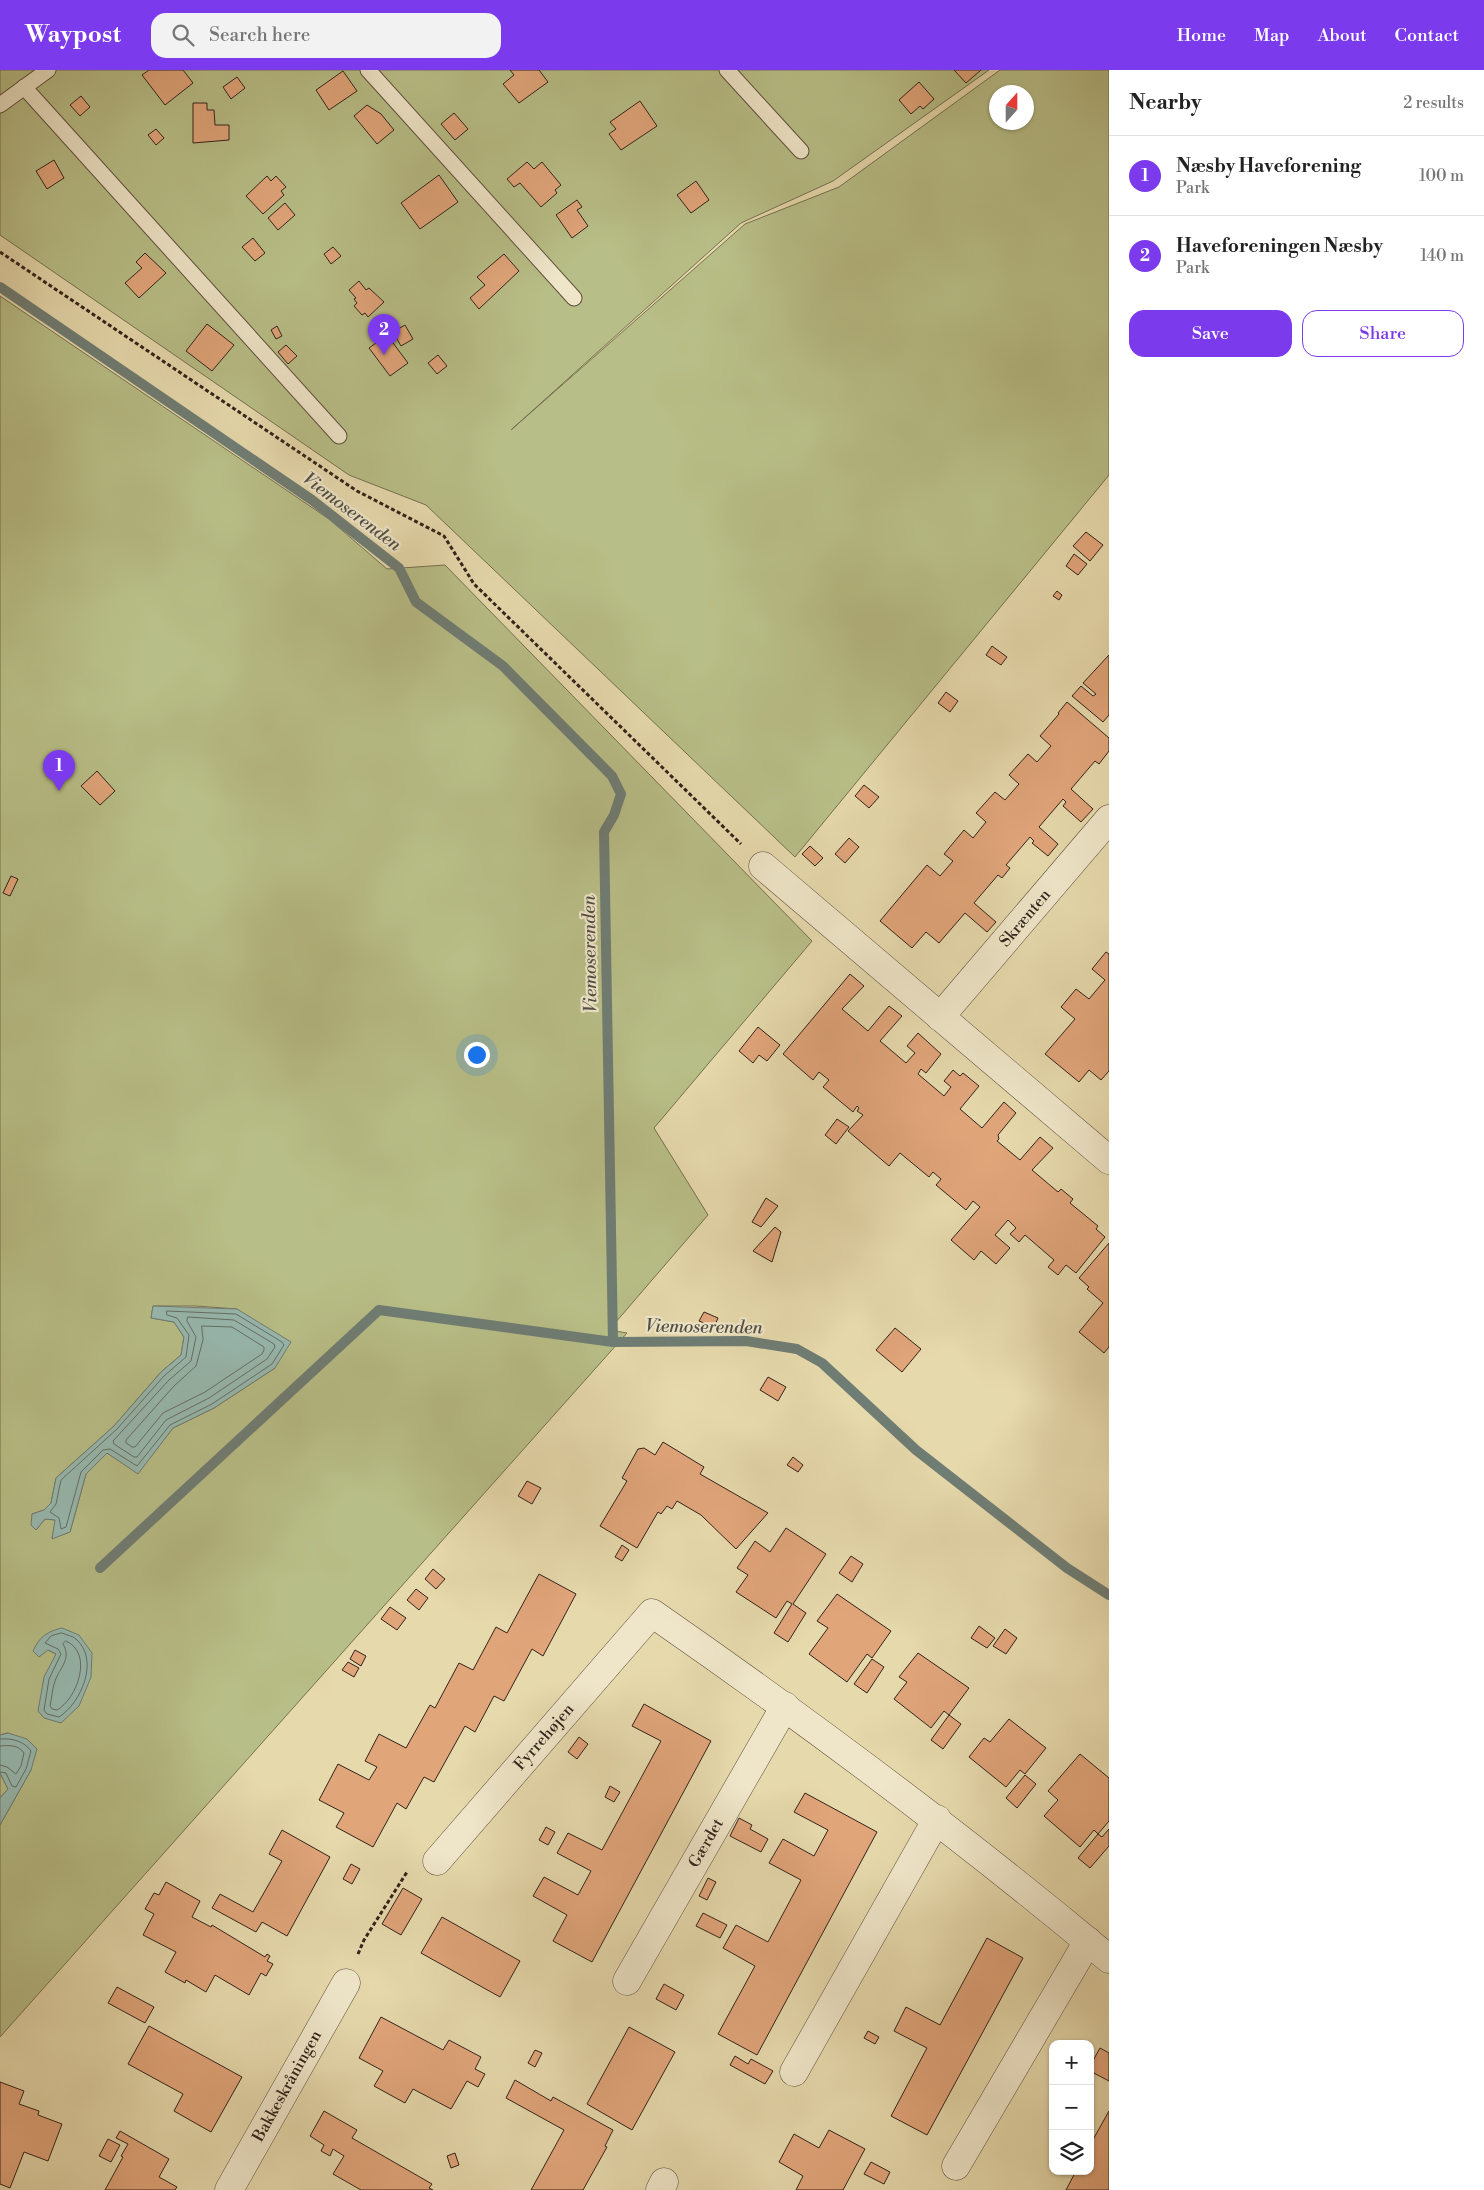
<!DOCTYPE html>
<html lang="en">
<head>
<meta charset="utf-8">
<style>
	:root { --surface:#fff; --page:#f2f2f2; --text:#222; --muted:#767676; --line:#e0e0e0; --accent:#7c3aed }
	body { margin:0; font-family:"Libre Bodoni",serif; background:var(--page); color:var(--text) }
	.controls { position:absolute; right:15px; bottom:15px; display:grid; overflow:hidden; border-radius:10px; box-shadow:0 1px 4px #0004 }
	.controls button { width:45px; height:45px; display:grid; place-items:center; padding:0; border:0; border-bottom:1px solid var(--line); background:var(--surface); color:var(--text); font:25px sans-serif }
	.compass { position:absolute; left:989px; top:15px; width:45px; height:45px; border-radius:50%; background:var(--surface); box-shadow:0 1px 4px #0004; rotate:21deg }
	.you { position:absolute; left:476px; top:984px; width:18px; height:18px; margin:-12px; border:4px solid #fff; border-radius:50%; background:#1a73e8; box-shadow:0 0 0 8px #1a73e833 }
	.badge { display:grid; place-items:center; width:32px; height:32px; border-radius:50%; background:var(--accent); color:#fff; font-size:16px; font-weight:700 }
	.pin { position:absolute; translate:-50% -41px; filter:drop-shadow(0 1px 2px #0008) }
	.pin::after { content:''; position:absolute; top:26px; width:18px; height:15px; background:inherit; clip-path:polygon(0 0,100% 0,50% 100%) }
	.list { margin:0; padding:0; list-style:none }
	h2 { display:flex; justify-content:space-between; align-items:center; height:65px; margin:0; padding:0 20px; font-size:21px }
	h2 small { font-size:16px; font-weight:400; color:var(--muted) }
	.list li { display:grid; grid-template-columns:32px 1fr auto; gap:15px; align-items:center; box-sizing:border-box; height:80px; padding:0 20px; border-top:1px solid var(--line) }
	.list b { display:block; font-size:19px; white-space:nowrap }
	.list p { margin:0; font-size:16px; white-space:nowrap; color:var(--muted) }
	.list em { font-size:16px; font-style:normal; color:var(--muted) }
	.actions { display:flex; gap:10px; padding:15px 20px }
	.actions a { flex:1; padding:11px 0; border:1px solid var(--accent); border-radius:15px; text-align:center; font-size:18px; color:var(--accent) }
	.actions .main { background:var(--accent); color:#fff }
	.icon { flex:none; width:28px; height:28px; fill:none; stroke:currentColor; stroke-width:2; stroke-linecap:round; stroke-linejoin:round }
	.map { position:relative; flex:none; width:1109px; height:2120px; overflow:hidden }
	header { display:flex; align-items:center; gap:30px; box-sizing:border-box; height:70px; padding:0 25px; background:var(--accent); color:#fff }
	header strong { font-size:24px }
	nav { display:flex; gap:28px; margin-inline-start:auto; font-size:18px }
	.search { width:350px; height:45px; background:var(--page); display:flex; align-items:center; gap:12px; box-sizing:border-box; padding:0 18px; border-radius:15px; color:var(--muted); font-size:19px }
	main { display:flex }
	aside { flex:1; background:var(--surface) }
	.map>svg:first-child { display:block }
	.green { fill:#b8be87; stroke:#757050; fill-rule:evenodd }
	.water { fill:#97b9b0; stroke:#6f7d74 }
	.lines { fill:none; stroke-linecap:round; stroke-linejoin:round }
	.shore { stroke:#646e65; stroke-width:1 }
	.stream { stroke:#6f7d74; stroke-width:10 }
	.building { fill:#e1a57a; stroke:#32221a }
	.service-casing { stroke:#5f503e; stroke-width:17 }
	.minor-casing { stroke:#5f503e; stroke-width:29 }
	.path { stroke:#32221a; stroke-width:3; stroke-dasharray:4 2.5; stroke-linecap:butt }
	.service { stroke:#efe6c9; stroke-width:15 }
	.minor { stroke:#efe6c9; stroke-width:28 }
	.labels { text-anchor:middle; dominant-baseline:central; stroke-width:4.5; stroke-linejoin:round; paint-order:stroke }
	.street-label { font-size:16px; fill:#32221a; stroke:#efe6c9 }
	.water-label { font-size:18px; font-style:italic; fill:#504f47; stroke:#efe6c9 }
</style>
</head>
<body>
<header>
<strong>Waypost</strong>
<div class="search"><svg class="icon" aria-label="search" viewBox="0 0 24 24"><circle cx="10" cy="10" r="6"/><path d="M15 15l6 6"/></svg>Search here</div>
<nav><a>Home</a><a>Map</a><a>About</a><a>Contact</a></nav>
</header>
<main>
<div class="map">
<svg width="1109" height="2120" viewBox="0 0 1109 2120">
	<rect width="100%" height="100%" fill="#e6d9ac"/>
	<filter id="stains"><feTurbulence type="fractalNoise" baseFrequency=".004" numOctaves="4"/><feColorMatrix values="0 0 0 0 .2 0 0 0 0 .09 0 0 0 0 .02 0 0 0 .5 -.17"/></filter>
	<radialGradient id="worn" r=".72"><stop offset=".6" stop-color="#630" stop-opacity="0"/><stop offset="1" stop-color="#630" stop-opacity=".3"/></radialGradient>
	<!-- green -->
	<g class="green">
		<path d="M 0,0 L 989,0 L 833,111 L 741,153 L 511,360 L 745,154 L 839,117 L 1000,0 L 1109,0 L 1109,405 L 795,787 L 426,435 L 349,405 L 0,165 ZM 996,22 L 1026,22 L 1026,52 L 996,52 Z"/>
		<path d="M 0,226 L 329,449 L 387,499 L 445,495 L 812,871 L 654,1058 L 708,1145 L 609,1260 L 627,1263 L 0,1967 L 0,1755 L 31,1700 L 8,1663 L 0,1665 ZM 153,1236 L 196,1236 L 237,1239 L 275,1298 L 214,1338 L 173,1358 L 138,1403 L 107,1383 L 86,1404 L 70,1462 L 52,1468 L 56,1450 L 45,1449 L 36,1460 L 32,1444 L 44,1440 L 51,1433 L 56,1408 L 114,1356 L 161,1302 L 181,1285 L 184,1267 L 174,1252 L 151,1248 ZM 79,1565 L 54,1590 L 56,1584 L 48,1580 Z"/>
		<polygon points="0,1703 8,1719 0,1728"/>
	</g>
	<!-- water -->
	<g class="water">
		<polygon points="153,1236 237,1239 291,1272 275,1298 214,1338 173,1358 138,1404 107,1383 86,1404 70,1462 52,1469 55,1450 45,1449 36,1460 31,1455 32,1444 44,1440 51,1433 56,1408 114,1356 161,1302 181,1285 184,1267 174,1252 151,1248"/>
		<path d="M 62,1558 L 79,1565 L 92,1583 L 91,1607 L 79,1636 L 61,1653 L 44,1648 L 38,1641 L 44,1607 L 56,1584 L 48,1580 L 39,1587 L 33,1581 C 39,1567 48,1561 62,1558 Z"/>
		<polygon points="8,1663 27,1669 37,1679 31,1700 0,1755 0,1728 8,1719 0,1703 0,1665"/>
	</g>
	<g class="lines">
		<!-- shore -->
		<g class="shore">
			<polygon points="167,1241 236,1244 282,1272 284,1275 272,1294 212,1334 170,1355 137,1396 110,1379 103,1380 81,1402 66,1457 61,1459 59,1448 50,1442 56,1434 61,1410 117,1359 164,1306 186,1287 189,1265 177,1248 167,1245"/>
			<polygon points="188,1247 234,1250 274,1274 275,1277 267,1289 209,1328 166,1350 137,1387 134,1387 114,1374 113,1371 169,1310 191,1291 196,1267 187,1251"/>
			<polygon points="202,1256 232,1257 264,1277 264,1280 262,1284 205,1322 163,1343 135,1377 132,1377 126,1373 126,1370 174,1316 196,1296 203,1270"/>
			<path d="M 62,1563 C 66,1565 73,1566 76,1569 C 100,1590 81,1633 59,1647 L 47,1644 L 44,1640 L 49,1609 L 61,1584 L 58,1579 L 45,1573 L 51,1566 Z"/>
			<path d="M 66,1571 C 94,1583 77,1629 57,1640 L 52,1639 L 50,1636 C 52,1628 52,1619 55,1611 C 60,1597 72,1589 63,1574 Z"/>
			<path d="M 0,1669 C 12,1668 24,1671 31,1681 L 26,1699 L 16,1717 L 12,1716 L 6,1703 L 0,1702"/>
			<path d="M 0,1676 C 9,1675 19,1675 24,1683 L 21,1696 L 16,1704 L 7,1697 L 0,1695"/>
		</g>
		<!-- stream -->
		<g class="stream">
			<polyline points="0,217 312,430 399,498 416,532 503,596 612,706 621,724 614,745 604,762 613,1272 746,1271 797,1279 822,1293 916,1380 1067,1498 1109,1525"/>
			<polyline points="100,1498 379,1240 613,1272"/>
		</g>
	</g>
	<!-- building -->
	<g class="building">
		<polygon points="149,0 183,0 193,13 165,35 142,5"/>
		<polygon points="510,0 539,0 548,12 519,33 503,14 514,5"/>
		<polygon points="954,0 981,0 966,13"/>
		<polygon points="343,1 357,21 329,40 316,20"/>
		<polygon points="237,7 245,18 231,29 223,17"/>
		<polygon points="919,12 934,29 923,39 920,36 911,44 899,30"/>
		<polygon points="81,26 90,37 80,46 70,35"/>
		<polygon points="640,31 657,56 621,80 609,64 616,59 610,52"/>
		<polygon points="193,33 207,33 207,40 214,40 215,55 229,55 229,70 193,73"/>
		<polygon points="367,35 381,44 394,60 377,74 354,46"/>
		<polygon points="454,43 468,59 455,70 441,54"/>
		<polygon points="156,59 164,68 156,75 148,65"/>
		<polygon points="54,90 64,108 47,119 36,101"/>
		<polygon points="527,92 534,99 542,92 561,115 555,120 557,123 541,137 520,113 514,117 507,109"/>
		<polygon points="439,105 458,132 420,159 401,133"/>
		<polygon points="267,106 271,111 276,106 286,117 281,121 284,125 263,144 246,126"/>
		<polygon points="696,111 709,130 691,143 677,125"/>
		<polygon points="577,130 582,137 577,140 588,156 572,168 556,145"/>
		<polygon points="285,133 295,145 278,160 268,148"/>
		<polygon points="253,168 265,183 255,191 242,177"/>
		<polygon points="333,177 341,186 331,194 324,184"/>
		<polygon points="145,183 166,203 139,228 125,213 142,198 136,192"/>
		<polygon points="504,184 519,201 479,239 470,228 485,215 477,207"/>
		<polygon points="359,211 366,220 369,218 384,232 368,247 365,243 362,245 354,236 357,233 354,229 356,228 349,220"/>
		<polygon points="207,254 234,275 212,301 186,281"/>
		<polygon points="405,255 413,269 401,276 393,262"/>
		<polygon points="277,256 282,266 276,269 271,260"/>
		<polygon points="387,265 408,293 390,306 369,278"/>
		<polygon points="286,275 297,286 288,294 278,282"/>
		<polygon points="438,285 447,296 437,304 428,293"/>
		<polygon points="1086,462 1103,475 1090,491 1073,476"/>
		<polygon points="1074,484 1087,494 1078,505 1066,496"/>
		<polygon points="1057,521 1062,525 1059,530 1053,526"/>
		<polygon points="992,576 1007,587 1001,595 986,585"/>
		<polygon points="1109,585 1109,645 1103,652 1072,626 1081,616 1093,626 1096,624 1083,613"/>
		<polygon points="946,622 958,631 950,642 938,633"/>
		<polygon points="1067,632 1109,668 1109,681 1099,694 1095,691 1071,719 1093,739 1081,752 1063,736 1066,732 1063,729 1039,757 1058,774 1048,786 1032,773 1034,771 1030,767 1006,795 1010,798 1002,808 998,805 974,833 996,852 987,862 965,843 939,873 926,862 912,878 880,851 927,795 940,806 953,791 944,784 964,760 973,768 986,752 976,743 995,722 1005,730 1019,714 1009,705 1028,684 1037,692 1051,676 1040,666 1059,644 1058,643"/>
		<polygon points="97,701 115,721 100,735 81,716"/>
		<polygon points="864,715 879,727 869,738 855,726"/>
		<polygon points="849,768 859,777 845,793 835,784"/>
		<polygon points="810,776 823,788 815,796 802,784"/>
		<polygon points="11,806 18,809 10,826 3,823"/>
		<polygon points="1106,882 1109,884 1109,1001 1101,1010 1089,1000 1079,1012 1045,984 1075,949 1061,937 1076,919 1089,929 1105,910 1092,899"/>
		<polygon points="850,904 864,916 842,939 868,961 889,936 902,946 880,971 906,993 915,983 907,976 918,963 941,984 926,1003 921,999 918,1004 944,1026 951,1017 944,1011 953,1000 960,1006 963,1003 979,1016 960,1039 982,1058 1004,1032 1016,1043 998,1065 999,1069 997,1071 1020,1090 1040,1067 1053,1078 1032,1100 1058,1122 1061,1119 1073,1129 1070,1133 1098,1156 1096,1159 1105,1167 1076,1203 1066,1195 1058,1205 1048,1197 1054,1190 1025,1165 1019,1172 1010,1164 1016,1158 1008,1150 995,1165 1010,1178 996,1194 981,1181 974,1190 951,1170 980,1137 973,1131 966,1140 936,1115 941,1109 933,1102 929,1107 900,1083 889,1096 848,1061 863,1045 857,1041 859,1038 857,1036 853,1042 823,1017 829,1010 819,1002 813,1010 783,984"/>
		<polygon points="758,957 780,975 767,991 759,985 753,993 739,981"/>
		<polygon points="837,1049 849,1057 836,1074 825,1065"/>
		<polygon points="766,1128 778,1136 761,1157 752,1152"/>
		<polygon points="775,1157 781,1162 772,1192 753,1181"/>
		<polygon points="1109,1173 1109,1277 1104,1283 1079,1262 1103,1233 1087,1219 1089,1217 1079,1208"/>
		<polygon points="704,1242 718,1248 714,1257 699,1251"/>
		<polygon points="895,1258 921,1279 902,1302 876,1280"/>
		<polygon points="768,1307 786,1317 778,1331 760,1320"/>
		<polygon points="663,1372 704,1397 700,1404 768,1443 736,1479 701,1445 677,1431 672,1439 667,1436 661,1444 658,1442 637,1478 600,1456 627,1411 622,1408 638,1379 644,1378 655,1385"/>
		<polygon points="793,1387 803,1395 798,1402 787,1395"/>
		<polygon points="527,1411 541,1418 532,1434 518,1426"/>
		<polygon points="786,1458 826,1484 793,1534 806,1543 788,1572 774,1563 792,1534 787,1531 776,1548 736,1522 748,1505 737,1498 755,1471 770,1482"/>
		<polygon points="622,1475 629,1480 622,1491 615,1487"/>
		<polygon points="851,1486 863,1494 852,1512 839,1503"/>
		<polygon points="433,1499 445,1509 436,1519 425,1509"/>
		<polygon points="539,1504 576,1524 543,1586 532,1579 504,1631 494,1626 475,1662 465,1656 434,1712 424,1707 406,1739 397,1733 373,1777 336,1757 344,1743 319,1730 338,1694 369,1710 377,1697 365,1691 379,1664 406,1678 430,1635 435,1638 459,1593 473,1600 496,1557 507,1563"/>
		<polygon points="416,1519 428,1528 419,1540 407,1530"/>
		<polygon points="837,1524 891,1561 872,1588 867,1584 847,1612 809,1584 828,1558 817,1551"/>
		<polygon points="390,1537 406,1548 397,1560 381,1549"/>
		<polygon points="979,1556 995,1568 987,1578 971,1568"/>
		<polygon points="1005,1559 1017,1568 1006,1584 993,1576"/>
		<polygon points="355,1580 366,1586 361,1596 350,1589"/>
		<polygon points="918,1583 969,1618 949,1645 944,1641 931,1658 894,1629 907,1612 899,1607"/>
		<polygon points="872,1589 884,1597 867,1623 854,1614"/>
		<polygon points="348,1592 359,1598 354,1607 342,1600"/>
		<polygon points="644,1634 711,1671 592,1892 553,1871 567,1845 533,1826 544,1807 578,1825 591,1801 557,1783 568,1763 602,1780 661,1671 632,1656"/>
		<polygon points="949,1645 961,1654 943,1679 931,1670"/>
		<polygon points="1009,1649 1046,1678 1025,1704 1020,1700 1006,1717 969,1687 984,1668 990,1672"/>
		<polygon points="579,1667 588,1674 577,1689 568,1682"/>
		<polygon points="1080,1684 1109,1708 1109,1751 1098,1764 1094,1760 1080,1777 1044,1746 1058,1730 1048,1721"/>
		<polygon points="1025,1705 1036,1714 1017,1738 1006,1728"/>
		<polygon points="610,1716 620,1722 614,1732 605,1727"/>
		<polygon points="805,1723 877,1762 757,1985 718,1964 755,1896 723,1878 736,1855 768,1872 801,1810 769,1793 783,1769 814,1786 828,1760 794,1742"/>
		<polygon points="739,1748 752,1755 750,1759 768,1769 761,1782 730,1766"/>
		<polygon points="546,1757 555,1762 548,1775 539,1770"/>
		<polygon points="1109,1759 1109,1776 1090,1798 1078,1788 1098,1764 1102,1767"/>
		<polygon points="282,1760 330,1787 287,1866 262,1852 256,1862 212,1838 220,1824 253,1842 282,1791 269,1784"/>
		<polygon points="351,1794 360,1799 352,1814 343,1809"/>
		<polygon points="708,1808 716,1812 707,1830 699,1826"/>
		<polygon points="166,1812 200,1831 192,1847 211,1857 212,1855 265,1887 267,1884 270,1886 267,1891 273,1894 266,1906 261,1903 249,1925 215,1905 206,1922 186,1910 185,1913 165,1902 176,1882 143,1865 154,1844 145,1839 154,1823 159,1825"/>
		<polygon points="403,1818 422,1829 401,1865 382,1854"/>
		<polygon points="703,1843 727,1855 720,1868 696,1856"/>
		<polygon points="442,1847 520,1891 500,1927 421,1883"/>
		<polygon points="987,1868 1023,1888 927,2065 891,2046 927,1978 894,1961 906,1937 940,1955"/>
		<polygon points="664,1914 684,1925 676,1940 656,1929"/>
		<polygon points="117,1917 154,1937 145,1953 108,1933"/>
		<polygon points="381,1947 443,1980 449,1970 481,1987 475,1999 485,2004 478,2017 467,2011 451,2039 413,2019 405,2033 374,2016 383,2001 359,1988"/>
		<polygon points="149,1956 242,2007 211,2062 174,2041 183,2024 128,1994"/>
		<polygon points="629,1957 675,1982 632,2060 587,2034"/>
		<polygon points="868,1961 879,1967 875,1974 864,1968"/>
		<polygon points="1100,1978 1109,1983 1109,2011 1090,2001 1090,1996"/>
		<polygon points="535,1980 542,1983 535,1997 528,1993"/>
		<polygon points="735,1986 748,1994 751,1989 773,2001 765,2014 730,1995"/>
		<polygon points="515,2010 551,2031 553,2027 613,2060 605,2076 607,2077 583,2120 531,2120 564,2060 506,2028"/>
		<polygon points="0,2012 24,2021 19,2034 39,2041 38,2045 62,2054 48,2091 24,2082 10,2118 0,2114"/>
		<polygon points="324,2041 357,2060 352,2068 432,2114 429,2118 433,2120 361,2120 333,2104 344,2086 333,2079 330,2086 321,2081 324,2075 310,2066"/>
		<polygon points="1109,2041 1109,2120 1066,2120 1076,2101 1090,2101 1090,2075"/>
		<polygon points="829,2060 865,2079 843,2120 796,2120 803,2106 779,2092 794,2064 819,2078"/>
		<polygon points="120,2061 169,2089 159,2107 177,2117 175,2120 105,2120 123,2087 121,2086 128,2074 116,2068"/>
		<polygon points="108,2069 120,2075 111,2092 99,2086"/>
		<polygon points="455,2083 459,2095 451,2098 447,2086"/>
		<polygon points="871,2092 890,2102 884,2114 864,2104"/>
	</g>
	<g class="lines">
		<defs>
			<g id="service">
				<polyline points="368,0 574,228"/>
				<polyline points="727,0 801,81"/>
				<polyline points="24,17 339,366"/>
				<polyline points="0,35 48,0"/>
			</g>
			<g id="minor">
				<polyline points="763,796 1109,1090"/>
				<polyline points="940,947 1109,749"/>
				<path d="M 437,1791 L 652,1543 C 809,1652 962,1766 1109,1889"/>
				<polyline points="627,1911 785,1636"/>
				<polyline points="794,2002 937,1749"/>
				<polyline points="956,2096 1088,1871"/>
				<polyline points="229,2120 346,1913"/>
				<polyline points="660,2120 664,2112"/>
			</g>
		</defs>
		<!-- service casing -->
		<use href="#service" class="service-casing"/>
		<!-- minor casing -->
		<use href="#minor" class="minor-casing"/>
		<!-- path -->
		<g class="path">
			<polyline points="0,182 357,421 444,466 474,514 741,774"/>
			<polyline points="358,1884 364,1870 407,1802"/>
		</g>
		<!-- service -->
		<use href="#service" class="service"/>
		<!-- minor -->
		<use href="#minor" class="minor"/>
	</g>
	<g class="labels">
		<!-- street labels -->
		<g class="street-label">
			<text transform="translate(1025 848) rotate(-50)">Skrænten</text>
			<text transform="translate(544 1667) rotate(-49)">Fyrrehøjen</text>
			<text transform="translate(706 1773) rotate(-60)">Gærdet</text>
			<text transform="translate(287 2016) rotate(-61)">Bakkeskråningen</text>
		</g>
		<!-- water labels -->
		<g class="water-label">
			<text transform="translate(352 442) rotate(37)">Viemoserenden</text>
			<text transform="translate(590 884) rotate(-91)">Viemoserenden</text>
			<text transform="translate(704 1257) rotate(1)">Viemoserenden</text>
		</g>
	</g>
	<rect width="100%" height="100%" filter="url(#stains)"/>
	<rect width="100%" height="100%" fill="url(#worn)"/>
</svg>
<div class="controls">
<button>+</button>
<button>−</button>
<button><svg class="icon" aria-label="layers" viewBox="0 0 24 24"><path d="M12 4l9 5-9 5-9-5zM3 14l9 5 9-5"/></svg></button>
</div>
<svg class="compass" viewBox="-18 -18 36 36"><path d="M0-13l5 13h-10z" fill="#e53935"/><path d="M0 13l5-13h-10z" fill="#767676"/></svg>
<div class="you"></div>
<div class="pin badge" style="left:59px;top:721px">1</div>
<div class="pin badge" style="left:384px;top:285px">2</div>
</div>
<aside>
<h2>Nearby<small>2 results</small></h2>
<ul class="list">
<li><span class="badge">1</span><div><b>Næsby Haveforening</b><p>Park</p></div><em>100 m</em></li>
<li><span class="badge">2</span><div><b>Haveforeningen Næsby</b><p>Park</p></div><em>140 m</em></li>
</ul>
<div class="actions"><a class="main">Save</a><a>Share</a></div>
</aside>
</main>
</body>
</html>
